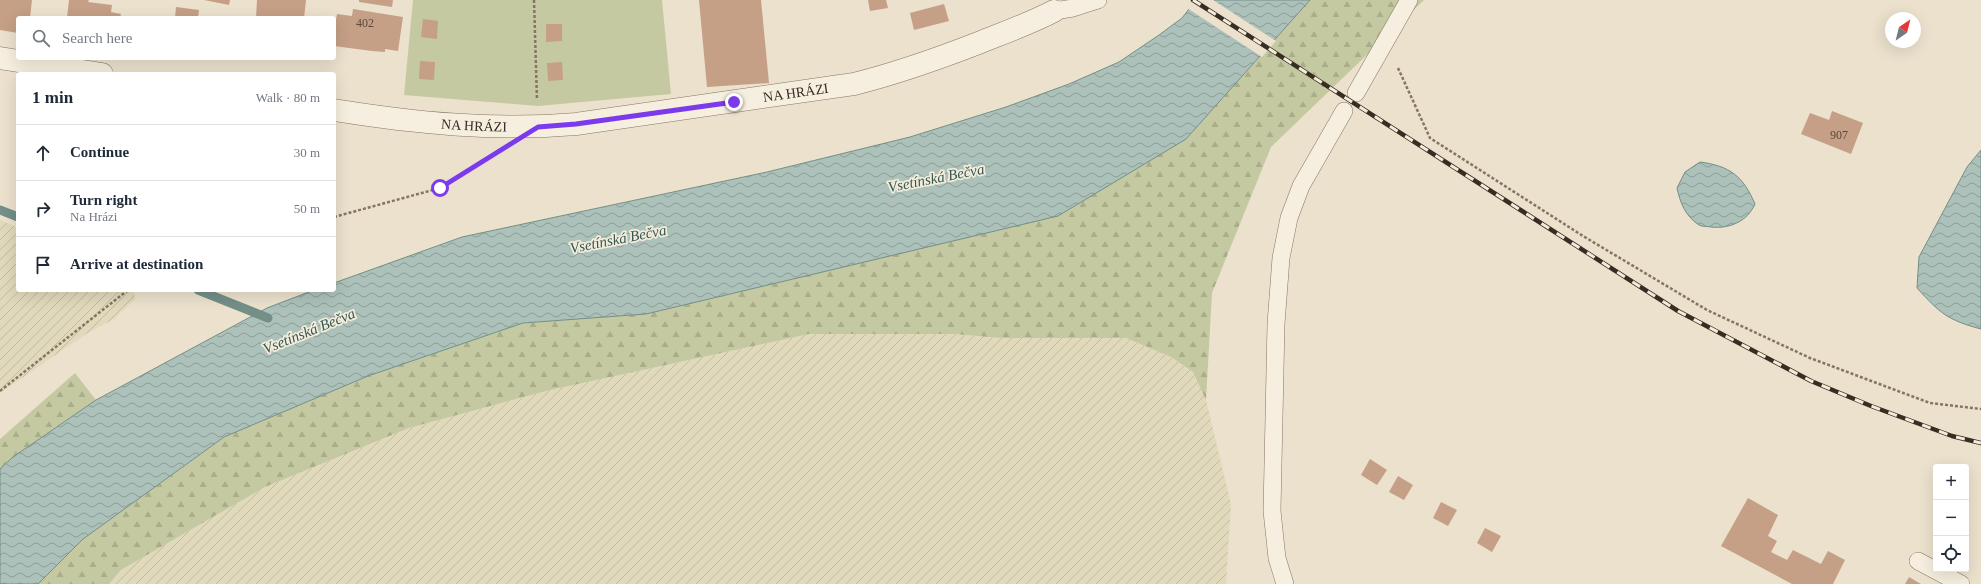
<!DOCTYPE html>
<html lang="en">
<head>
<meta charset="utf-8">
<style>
	:root { --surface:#fff; --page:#f6f6f7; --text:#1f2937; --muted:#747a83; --line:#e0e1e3 }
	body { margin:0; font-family:Georgia,serif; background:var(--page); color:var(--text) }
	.controls { position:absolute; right:12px; bottom:12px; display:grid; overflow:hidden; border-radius:4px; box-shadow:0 4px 16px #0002 }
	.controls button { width:36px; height:36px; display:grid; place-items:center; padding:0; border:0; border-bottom:1px solid var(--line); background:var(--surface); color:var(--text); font:20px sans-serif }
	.compass { position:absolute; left:1885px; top:12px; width:36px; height:36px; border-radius:50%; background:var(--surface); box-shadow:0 4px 16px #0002; rotate:35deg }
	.stop { position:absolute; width:12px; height:12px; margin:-9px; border:3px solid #7c3aed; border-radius:50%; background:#fff }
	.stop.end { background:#7c3aed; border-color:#fff; box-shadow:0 1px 4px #0008 }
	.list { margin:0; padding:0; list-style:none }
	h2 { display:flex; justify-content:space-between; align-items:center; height:52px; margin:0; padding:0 16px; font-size:17px }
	h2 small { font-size:13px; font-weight:400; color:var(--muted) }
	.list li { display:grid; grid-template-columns:26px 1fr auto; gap:12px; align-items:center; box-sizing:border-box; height:56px; padding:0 16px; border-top:1px solid var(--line) }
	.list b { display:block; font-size:15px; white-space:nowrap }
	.list p { margin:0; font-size:13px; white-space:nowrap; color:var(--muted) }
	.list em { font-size:13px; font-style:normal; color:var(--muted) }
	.icon { flex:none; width:22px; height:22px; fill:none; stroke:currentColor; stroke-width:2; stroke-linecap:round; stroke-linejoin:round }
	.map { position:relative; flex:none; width:1981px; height:584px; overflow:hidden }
	.search { position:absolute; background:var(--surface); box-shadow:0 4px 16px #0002; left:16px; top:16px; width:320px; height:44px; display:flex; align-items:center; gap:10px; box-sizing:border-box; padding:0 14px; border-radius:4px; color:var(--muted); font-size:15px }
	.panel { position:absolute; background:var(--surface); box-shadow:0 4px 16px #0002; left:16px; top:72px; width:320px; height:220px; border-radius:4px }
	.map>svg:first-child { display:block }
	.farmland { fill:url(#farmland-furrows) }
	.forest { fill:url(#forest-firs) }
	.garden { fill:#c5c9a1 }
	.water { fill:url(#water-waves); stroke:#738f87 }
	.pier { fill:#ebe1cd }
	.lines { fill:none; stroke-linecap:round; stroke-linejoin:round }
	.stream { stroke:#738f87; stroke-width:9 }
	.building { fill:#c59f86 }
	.lane-casing { stroke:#877462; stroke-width:18 }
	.street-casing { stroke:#877462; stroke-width:23 }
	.path { stroke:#877462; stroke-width:2.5; stroke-dasharray:3 2; stroke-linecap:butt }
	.lane { stroke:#f6efdf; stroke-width:17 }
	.street { stroke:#f6efdf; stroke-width:22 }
	.rail-casing { stroke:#392d23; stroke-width:4.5 }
	.rail { stroke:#f3ecdb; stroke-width:3; stroke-dasharray:9; stroke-linecap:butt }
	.route { stroke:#7c3aed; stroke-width:5 }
	.labels { text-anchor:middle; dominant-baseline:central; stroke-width:3.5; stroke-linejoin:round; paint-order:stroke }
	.number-label { font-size:12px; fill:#5c4a3c }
	.street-label { font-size:14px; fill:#392d23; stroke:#f3ecdb }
	.water-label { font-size:15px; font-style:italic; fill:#345754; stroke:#f3ecdb }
</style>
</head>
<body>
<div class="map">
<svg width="1981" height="584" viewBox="0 0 1981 584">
	<defs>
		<pattern id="farmland-furrows" width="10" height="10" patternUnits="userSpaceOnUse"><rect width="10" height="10" fill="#e0d9bb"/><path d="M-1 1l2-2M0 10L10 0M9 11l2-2" fill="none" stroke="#c1bba0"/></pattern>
		<pattern id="forest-firs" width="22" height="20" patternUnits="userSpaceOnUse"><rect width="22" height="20" fill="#c5c9a1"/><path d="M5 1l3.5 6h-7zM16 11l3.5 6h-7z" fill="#aaad8a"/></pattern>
		<pattern id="water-waves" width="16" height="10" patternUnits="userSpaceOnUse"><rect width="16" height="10" fill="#acc1ba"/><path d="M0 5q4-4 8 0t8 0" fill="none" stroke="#8d9d97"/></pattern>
	</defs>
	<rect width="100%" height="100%" fill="#ebe1cd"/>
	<!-- farmland -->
	<g class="farmland">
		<polygon points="0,220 18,228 18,290 134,290 135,299 114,319 89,332 0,393"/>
		<polygon points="809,334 954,334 1001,338 1126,338 1171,357 1193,372 1206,400 1231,504 1226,584 109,584 121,570 265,487 409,428 546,391"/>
	</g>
	<!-- forest -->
	<g class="forest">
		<polygon points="1310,0 1424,0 1271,147 1212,293 1206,400 1193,372 1171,357 1126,338 1001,338 954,334 809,334 546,391 409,428 265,487 121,570 109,584 38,584 83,539 224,437 368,376 523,323 646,314 885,257 1186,139"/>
		<polygon points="75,373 96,400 13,457 0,469 0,439"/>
	</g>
	<!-- garden -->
	<polygon class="garden" points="413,0 662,0 671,94 538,106 404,95"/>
	<!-- water -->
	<g class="water">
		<polygon points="1196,0 1310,0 1186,139 1058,216 646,314 523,323 368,376 224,437 83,539 38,584 0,584 0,469 13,457 96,400 267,308 314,290 334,290 334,283 462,237 767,172 910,137 1006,107 1069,84 1119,62 1159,35 1182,18"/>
		<path d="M 1981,150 L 1981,329 C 1947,320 1940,313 1917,288 L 1919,257 L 1967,167 Z"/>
		<path d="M 1700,162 C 1730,166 1743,176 1755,204 C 1747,222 1729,229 1711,227 C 1707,226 1702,227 1699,225 C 1685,216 1680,202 1677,188 L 1685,172 Z"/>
	</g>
	<!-- pier -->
	<polygon class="pier" points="1193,0 1213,0 1276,41 1262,57 1187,8"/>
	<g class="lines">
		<!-- stream -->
		<g class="stream">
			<polyline points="0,210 18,217"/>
			<polyline points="198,290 268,318"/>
		</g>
	</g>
	<!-- building -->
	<g class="building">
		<polygon points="0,0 32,0 30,18 18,18 18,33 0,30"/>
		<polygon points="69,0 89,0 88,2 112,5 111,12 121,14 120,18 67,18"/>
		<polygon points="204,0 230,0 229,5"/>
		<polygon points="257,0 306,0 304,18 256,18"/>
		<polygon points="359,0 393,0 392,7 359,2"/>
		<polygon points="699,0 761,0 769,83 707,87"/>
		<polygon points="868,0 886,0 888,8 870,11"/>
		<polygon points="944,4 949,21 914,30 910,13"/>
		<polygon points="176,7 199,10 198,18 175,18"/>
		<polygon points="353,9 403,17 398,51 385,49 385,52 372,51 334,46 334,30 337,14 352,16"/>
		<polygon points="423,19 438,21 437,39 421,37"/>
		<polygon points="546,24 562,24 562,41 546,42"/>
		<polygon points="420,61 435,62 434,80 419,79"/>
		<polygon points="562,62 563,80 548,81 547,63"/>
		<polygon points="1832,111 1863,123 1851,154 1801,134 1810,113 1829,120"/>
		<polygon points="1370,459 1387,470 1377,485 1361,475"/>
		<polygon points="1398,476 1413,485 1404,500 1389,492"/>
		<polygon points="1748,498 1778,515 1768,536 1777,541 1771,552 1787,560 1793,550 1821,564 1828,551 1845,560 1833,584 1792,584 1721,546"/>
		<polygon points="1441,502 1457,510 1448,526 1433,518"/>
		<polygon points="1485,528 1501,536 1492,552 1477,543"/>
		<polygon points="1909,577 1921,584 1905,584"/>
	</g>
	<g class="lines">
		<defs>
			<g id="lane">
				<polyline points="1054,11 1073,8 1098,0"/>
				<polyline points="1356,93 1409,0"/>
				<polyline points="1918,561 1961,584"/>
				<polyline points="1285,584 1277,558 1272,511 1276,324 1281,258 1289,218 1301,186 1344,111"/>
			</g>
			<g id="street">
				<polyline points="0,58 102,74"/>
				<path id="s1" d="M 334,110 C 415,123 494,131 576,124 L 854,84 C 898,73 940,58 981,42 C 1006,32 1031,23 1054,11"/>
			</g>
		</defs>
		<!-- lane casing -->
		<use href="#lane" class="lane-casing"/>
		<!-- street casing -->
		<use href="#street" class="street-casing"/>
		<!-- path -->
		<g class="path">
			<polyline points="534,0 537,100"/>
			<polyline points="1398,68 1430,138 1583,236 1707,310 1810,358 1930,403 1981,409"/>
			<polyline points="334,217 440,188 496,153"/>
			<polyline points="0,391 128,290"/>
		</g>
		<!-- lane -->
		<use href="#lane" class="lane"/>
		<!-- street -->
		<use href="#street" class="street"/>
		<defs>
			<polyline id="rail" points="1193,0 1678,311 1811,381 1871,406 1952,436 1981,443"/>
		</defs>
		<!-- rail casing -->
		<use href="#rail" class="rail-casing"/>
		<!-- rail -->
		<use href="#rail" class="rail"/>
	</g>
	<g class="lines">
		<!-- route -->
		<polyline class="route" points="440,188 538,127 576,124 734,102"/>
	</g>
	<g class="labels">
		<!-- number labels -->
		<g class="number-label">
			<text x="365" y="23">402</text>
			<text x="1839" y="135">907</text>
		</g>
		<!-- street labels -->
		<g class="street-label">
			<text stroke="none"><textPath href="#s1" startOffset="465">NA HRÁZI</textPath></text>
			<text stroke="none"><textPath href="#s1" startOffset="141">NA HRÁZI</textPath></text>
		</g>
		<!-- water labels -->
		<g class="water-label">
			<text transform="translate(936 178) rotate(-11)">Vsetínská Bečva</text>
			<text transform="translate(618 239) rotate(-11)">Vsetínská Bečva</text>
			<text transform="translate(309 331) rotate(-22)">Vsetínská Bečva</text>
		</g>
	</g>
</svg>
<div class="controls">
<button>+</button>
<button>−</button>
<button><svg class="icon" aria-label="locate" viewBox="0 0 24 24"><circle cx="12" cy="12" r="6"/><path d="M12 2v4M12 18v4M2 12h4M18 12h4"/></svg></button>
</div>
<svg class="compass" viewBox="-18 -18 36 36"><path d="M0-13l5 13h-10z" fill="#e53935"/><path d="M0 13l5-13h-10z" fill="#747a83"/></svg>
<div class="stop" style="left:440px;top:188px"></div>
<div class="stop end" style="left:734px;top:102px"></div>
<div class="search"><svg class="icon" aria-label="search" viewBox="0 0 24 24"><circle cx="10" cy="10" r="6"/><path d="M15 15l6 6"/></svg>Search here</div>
<section class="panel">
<h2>1 min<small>Walk · 80 m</small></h2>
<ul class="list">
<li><svg class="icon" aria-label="ahead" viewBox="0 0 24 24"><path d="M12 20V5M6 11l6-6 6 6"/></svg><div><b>Continue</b></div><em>30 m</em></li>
<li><svg class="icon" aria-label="right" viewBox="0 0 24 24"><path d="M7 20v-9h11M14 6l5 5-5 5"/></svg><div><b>Turn right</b><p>Na Hrázi</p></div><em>50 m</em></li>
<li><svg class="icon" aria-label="arrive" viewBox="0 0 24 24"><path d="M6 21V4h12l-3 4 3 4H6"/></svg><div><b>Arrive at destination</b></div></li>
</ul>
</section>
</div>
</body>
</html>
